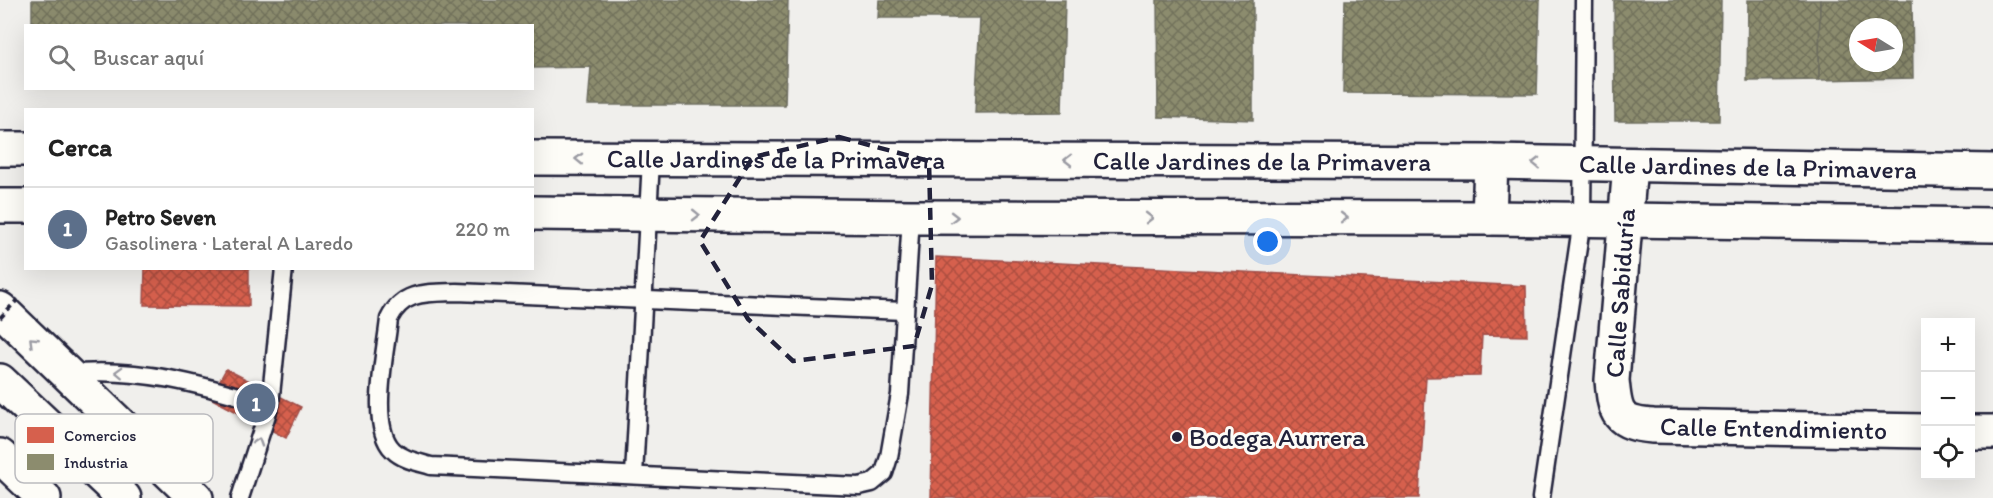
<!DOCTYPE html>
<html lang="es">
<head>
<meta charset="utf-8">
<style>
	:root { --surface:#fff; --page:#f2f2f2; --text:#222; --muted:#767676; --line:#e0e0e0; --accent:#db2777 }
	body { margin:0; font-family:Itim,sans-serif; background:var(--page); color:var(--text) }
	.controls { position:absolute; right:18px; bottom:18px; display:grid; overflow:hidden; border-radius:0px; box-shadow:0 6px 24px #0002 }
	.controls button { width:54px; height:54px; display:grid; place-items:center; padding:0; border:0; border-bottom:2px solid var(--line); background:var(--surface); color:var(--text); font:30px sans-serif }
	.compass { position:absolute; left:1849px; top:18px; width:54px; height:54px; border-radius:50%; background:var(--surface); box-shadow:0 6px 24px #0002; rotate:281deg }
	.you { position:absolute; left:1268px; top:242px; width:21px; height:21px; margin:-15px; border:4px solid #fff; border-radius:50%; background:#1a73e8; box-shadow:0 0 0 9px #1a73e833 }
	.badge { display:grid; place-items:center; width:39px; height:39px; border-radius:50%; background:var(--accent); color:#fff; font-size:20px; font-weight:700 }
	.pin { position:absolute; translate:-50% -50%; border:3px solid #fff; box-shadow:0 2px 6px #0006 }
	.list { margin:0; padding:0; list-style:none }
	h2 { display:flex; justify-content:space-between; align-items:center; height:78px; margin:0; padding:0 24px; font-size:26px }
	h2 small { font-size:20px; font-weight:400; color:var(--muted) }
	.list li { display:grid; grid-template-columns:39px 1fr auto; gap:18px; align-items:center; box-sizing:border-box; height:84px; padding:0 24px; border-top:2px solid var(--line) }
	.list b { display:block; font-size:22px; white-space:nowrap }
	.list p { margin:0; font-size:20px; white-space:nowrap; color:var(--muted) }
	.list em { font-size:20px; font-style:normal; color:var(--muted) }
	.icon { flex:none; width:33px; height:33px; fill:none; stroke:currentColor; stroke-width:2; stroke-linecap:round; stroke-linejoin:round }
	.map { position:relative; flex:none; width:1993px; height:498px; overflow:hidden }
	.search { position:absolute; background:var(--surface); box-shadow:0 6px 24px #0002; left:24px; top:24px; width:510px; height:66px; display:flex; align-items:center; gap:15px; box-sizing:border-box; padding:0 21px; border-radius:0px; color:var(--muted); font-size:22px }
	.panel { position:absolute; background:var(--surface); box-shadow:0 6px 24px #0002; left:24px; top:108px; width:510px; height:162px; border-radius:0px }
	.map>svg:first-child { display:block }
	.shops { fill:url(#shops-cross-hatch); stroke:#a04d48; stroke-width:1.5 }
	.industry { fill:url(#industry-cross-hatch); stroke:#6c6c5f; stroke-width:1.5; fill-rule:evenodd }
	.lines { fill:none; stroke-linecap:round; stroke-linejoin:round }
	.lane-casing { stroke:#22223b; stroke-width:21 }
	.street-casing { stroke:#22223b; stroke-width:38 }
	.secondary-casing { stroke:#22223b; stroke-width:38 }
	.highway-casing { stroke:#22223b; stroke-width:38 }
	.lane { stroke:#fdfcf7; stroke-width:16 }
	.street { stroke:#fdfcf7; stroke-width:33 }
	.secondary { stroke:#fdfcf7; stroke-width:33 }
	.highway { stroke:#fdfcf7; stroke-width:33 }
	.path-bridge { stroke:#22223b; stroke-width:4; stroke-dasharray:6 4.5; stroke-linecap:butt }
	.oneway { stroke:#9a9aa2 }
	.marked { fill:none; stroke:#22223b; stroke-width:4.5; stroke-dasharray:12 8; stroke-linejoin:round }
	.poi-dot { fill:#22223b; stroke:#fdfcf7; stroke-width:2 }
	.labels { text-anchor:middle; dominant-baseline:central; stroke-width:6; stroke-linejoin:round; paint-order:stroke }
	.street-label { font-size:26px; fill:#22223b; stroke:#fdfcf7 }
	.poi-label { font-size:26px; fill:#22223b; stroke:#fdfcf7; text-anchor:start }
	.key { fill:#fdfcf7; stroke:#bbbbbf; stroke-width:1.5 }
	.key-label { font-size:16px; fill:#22223b }
</style>
</head>
<body>
<div class="map">
<svg width="1993" height="498" viewBox="0 0 1993 498">
	<defs>
		<pattern id="shops-cross-hatch" width="8" height="8" patternUnits="userSpaceOnUse" patternTransform="scale(1.5)"><rect width="8" height="8" fill="#d6604d"/><path d="M0 0l8 8M0 8l8-8" fill="none" stroke="#ad4f41"/></pattern>
		<pattern id="industry-cross-hatch" width="8" height="8" patternUnits="userSpaceOnUse" patternTransform="scale(1.5)"><rect width="8" height="8" fill="#8c8c6e"/><path d="M0 0l8 8M0 8l8-8" fill="none" stroke="#72725c"/></pattern>
	</defs>
	<rect width="100%" height="100%" fill="#f0efec"/>
	<filter id="ink" filterUnits="userSpaceOnUse"><feTurbulence type="fractalNoise" baseFrequency=".0167" numOctaves="2"/><feDisplacementMap in="SourceGraphic" scale="12" xChannelSelector="R" yChannelSelector="G"/><feConvolveMatrix kernelMatrix="1 2 1 2 8 2 1 2 1" color-interpolation-filters="sRGB"/></filter>
	<g filter="url(#ink)">
		<!-- shops -->
		<g class="shops">
			<polygon points="936,257 1526,286 1527,336 1482,335 1480,376 1426,377 1419,498 931,498"/>
			<polygon points="145,268 249,268 249,306 144,305"/>
			<polygon points="226,369 301,407 286,438 210,398"/>
		</g>
		<!-- industry -->
		<g class="industry">
			<polygon points="32,0 788,0 785,105 588,105 591,67 532,68 532,26 32,26"/>
			<polygon points="879,0 1065,0 1062,112 975,113 980,18 878,18"/>
			<polygon points="1157,0 1253,0 1253,120 1158,117"/>
			<polygon points="1345,0 1540,0 1537,94 1343,93"/>
			<polygon points="1614,0 1721,0 1719,121 1615,121"/>
			<polygon points="1748,0 1820,0 1819,80 1747,81"/>
			<path d="M 1820,0 L 1912,0 L 1913,78 L 1819,80 ZM 1858,27 L 1894,27 L 1894,63 L 1858,63 Z"/>
		</g>
		<g class="lines">
			<defs>
				<g id="lane">
					<path d="M 904,311 L 457,292 C 428,293 403,290 389,319 C 386,351 368,426 393,450 C 403,460 418,462 431,466 L 859,486 L 872,483 L 884,473 L 889,457 L 900,394 L 911,217"/>
					<path d="M 67,374 C 138,366 203,385 270,405 L 240,498"/>
					<polyline points="270,405 284,268"/>
					<polyline points="634,475 651,160"/>
					<polyline points="1541,498 1582,220 1584,0"/>
				</g>
				<g id="street">
					<path id="s1" d="M 1630,165 L 1612,380 C 1615,414 1617,423 1653,426 L 1926,431"/>
					<polyline points="1970,432 1993,432"/>
				</g>
				<g id="secondary">
					<polyline points="0,149 26,149"/>
					<path id="s2" d="M 532,158 L 1491,162 L 1993,171"/>
					<polyline points="0,206 26,206"/>
					<polyline points="532,213 911,217 1489,218 1993,225"/>
					<polyline points="1489,218 1491,162"/>
					<polyline points="0,309 196,498"/>
				</g>
				<g id="highway">
					<polyline points="0,381 124,498"/>
					<polyline points="0,456 44,498"/>
				</g>
			</defs>
			<!-- lane casing -->
			<use href="#lane" class="lane-casing"/>
			<!-- street casing -->
			<use href="#street" class="street-casing"/>
			<!-- secondary casing -->
			<use href="#secondary" class="secondary-casing"/>
			<!-- highway casing -->
			<use href="#highway" class="highway-casing"/>
			<!-- lane -->
			<use href="#lane" class="lane"/>
			<!-- street -->
			<use href="#street" class="street"/>
			<!-- secondary -->
			<use href="#secondary" class="secondary"/>
			<!-- highway -->
			<use href="#highway" class="highway"/>
			<!-- path-bridge -->
			<polyline class="path-bridge" points="0,318 18,299"/>
		</g>
		<!-- one-way arrows -->
		<defs><path id="oneway-chevron" d="M-2-3.5L2.5 0L-2 3.5" fill="none" stroke-width="1.6" stroke-linecap="round" stroke-linejoin="round" transform="scale(1.5)"/></defs>
		<g class="oneway">
			<use href="#oneway-chevron" transform="translate(579 159) rotate(-179)"/>
			<use href="#oneway-chevron" transform="translate(1068 160) rotate(-180)"/>
			<use href="#oneway-chevron" transform="translate(1536 163) rotate(-179)"/>
			<use href="#oneway-chevron" transform="translate(696 215) rotate(1)"/>
			<use href="#oneway-chevron" transform="translate(954 217)"/>
			<use href="#oneway-chevron" transform="translate(1149 218)"/>
			<use href="#oneway-chevron" transform="translate(1344 218)"/>
			<use href="#oneway-chevron" transform="translate(33 341) rotate(-136)"/>
			<use href="#oneway-chevron" transform="translate(119 372) rotate(-178)"/>
			<use href="#oneway-chevron" transform="translate(258 442) rotate(-72)"/>
		</g>
	</g>
	<!-- marked area -->
	<path class="marked" d="M 839,137 L 929,161 L 932,285 L 914,346 L 793,361 L 748,319 L 700,241 L 753,157 Z"/>
	<!-- markers -->
	<circle class="poi-dot" cx="1177" cy="437" r="6"/>
	<g class="labels">
		<!-- street labels -->
		<g class="street-label">
			<text stroke="none"><textPath href="#s2" startOffset="244">Calle Jardines de la Primavera</textPath></text>
			<text stroke="none"><textPath href="#s2" startOffset="730">Calle Jardines de la Primavera</textPath></text>
			<text stroke="none"><textPath href="#s2" startOffset="1216">Calle Jardines de la Primavera</textPath></text>
			<text transform="translate(1620 293) rotate(-86)">Calle Sabiduría</text>
			<text stroke="none"><textPath href="#s1" startOffset="408">Calle Entendimiento</textPath></text>
		</g>
		<!-- poi labels -->
		<g class="poi-label">
			<text x="1189" y="437">Bodega Aurrera</text>
		</g>
	</g>
	<!-- legend -->
	<rect x="15" y="414" width="198" height="69" rx="9" class="key"/>
	<rect x="27" y="427" width="27" height="16" fill="#d6604d"/>
	<rect x="27" y="454" width="27" height="16" fill="#8c8c6e"/>
	<g class="key-label">
		<text x="64" y="441">Comercios</text>
		<text x="64" y="468">Industria</text>
	</g>
</svg>
<div class="controls">
<button>+</button>
<button>−</button>
<button><svg class="icon" aria-label="locate" viewBox="0 0 24 24"><circle cx="12" cy="12" r="6"/><path d="M12 2v4M12 18v4M2 12h4M18 12h4"/></svg></button>
</div>
<svg class="compass" viewBox="-18 -18 36 36"><path d="M0-13l5 13h-10z" fill="#e53935"/><path d="M0 13l5-13h-10z" fill="#767676"/></svg>
<div class="you"></div>
<div class="pin badge" style="left:256px;top:403px;background:#5c6f8a">1</div>
<div class="search"><svg class="icon" aria-label="search" viewBox="0 0 24 24"><circle cx="10" cy="10" r="6"/><path d="M15 15l6 6"/></svg>Buscar aquí</div>
<section class="panel">
<h2>Cerca<small></small></h2>
<ul class="list">
<li><span class="badge" style="background:#5c6f8a">1</span><div><b>Petro Seven</b><p>Gasolinera · Lateral A Laredo</p></div><em>220 m</em></li>
</ul>
</section>
</div>
</body>
</html>
